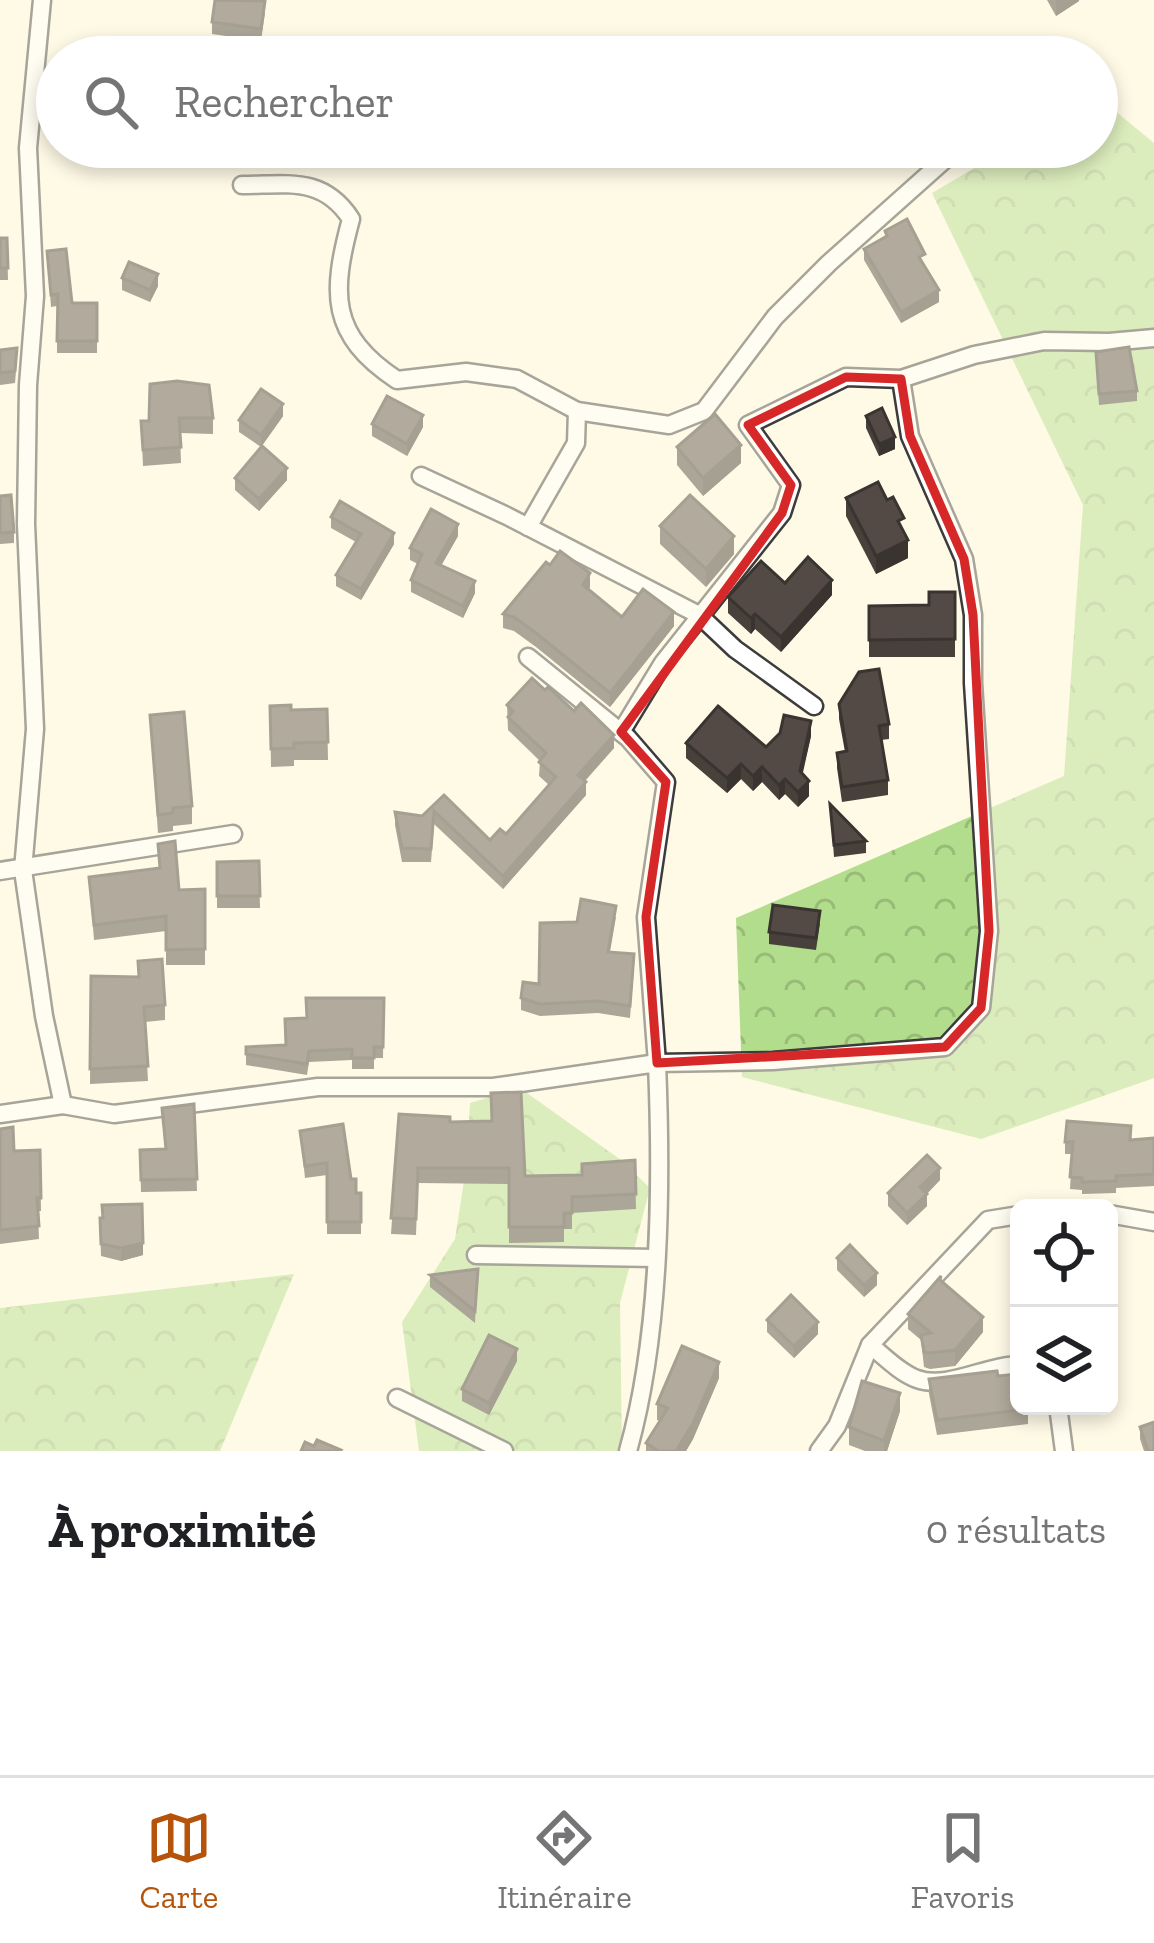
<!DOCTYPE html>
<html lang="fr">
<head>
<meta charset="utf-8">
<style>
	:root { --surface:#fff; --page:#f6f6f6; --text:#202124; --muted:#757577; --line:#e0e0e0; --accent:#b45309 }
	body { margin:0; font-family:"Zilla Slab",serif; background:var(--page); color:var(--text) }
	.controls { position:absolute; right:36px; bottom:36px; display:grid; overflow:hidden; border-radius:18px; box-shadow:0 6px 18px #0003 }
	.controls button { width:108px; height:108px; display:grid; place-items:center; padding:0; border:0; border-bottom:3px solid var(--line); background:var(--surface); color:var(--text); font:60px sans-serif }
	.list { margin:0; padding:0; list-style:none }
	h2 { display:flex; justify-content:space-between; align-items:center; height:156px; margin:0; padding:0 48px; font-size:51px }
	h2 small { font-size:39px; font-weight:400; color:var(--muted) }
	.icon { flex:none; width:66px; height:66px; fill:none; stroke:currentColor; stroke-width:2; stroke-linecap:round; stroke-linejoin:round }
	.map { position:relative; flex:none; width:1154px; height:1451px; overflow:hidden }
	.search { position:absolute; background:var(--surface); box-shadow:0 6px 18px #0003; left:36px; right:36px; top:36px; height:132px; display:flex; align-items:center; gap:30px; box-sizing:border-box; padding:0 42px; border-radius:66px; color:var(--muted); font-size:45px }
	.sheet { height:324px; background:var(--surface) }
	nav { display:flex; justify-content:space-around; align-items:center; box-sizing:border-box; height:168px; border-top:3px solid var(--line); background:var(--surface); font-size:33px; color:var(--muted) }
	nav a { display:grid; justify-items:center; gap:6px }
	nav .on { color:var(--accent) }
	.map>svg:first-child { display:block }
	.forest { fill:url(#forest-crowns) }
	.lines { fill:none; stroke-linecap:round; stroke-linejoin:round }
	.street-casing { stroke:#3c3c3c; stroke-width:21 }
	.street { stroke:#fff; stroke-width:16 }
	.wall { fill:#47403b }
	.shaded-wall { fill:#3a3430 }
	.building { fill:#534a45; stroke:#3a3430; stroke-width:3 }
	.marked { fill:none; stroke:#d62828; stroke-width:9; stroke-linejoin:round }
</style>
</head>
<body>
<div class="map">
<svg width="1154" height="1451" viewBox="0 0 1154 1451">
	<defs>
		<pattern id="forest-crowns" width="20" height="18" patternUnits="userSpaceOnUse" patternTransform="scale(3)"><rect width="20" height="18" fill="#b2dd8c"/><path d="M2 6a3 3 0 1 1 6 0M12 15a3 3 0 1 1 6 0" fill="none" stroke="#98bc77"/></pattern>
	</defs>
	<rect width="100%" height="100%" fill="#fffae6"/>
	<!-- forest -->
	<g class="forest">
		<polygon points="1097,96 1154,143 1154,1078 981,1139 742,1077 736,918 1064,776 1083,505 932,193 1010,147 1097,147"/>
		<polygon points="520,1088 621,1160 650,1188 620,1303 622,1451 419,1451 402,1322 455,1239 466,1168 470,1103"/>
		<polygon points="294,1274 220,1451 0,1451 0,1308"/>
	</g>
	<g class="lines">
		<defs>
			<g id="street">
				<path d="M 42,0 L 28,148 L 35,296 L 28,385 L 26,524 L 35,729 L 23,870 L 44,1016 L 63,1105 L 114,1114 L 318,1087 L 493,1087 L 657,1063 C 662,1185 661,1334 628,1451"/>
				<path d="M 242,185 C 288,185 323,176 351,219 C 331,293 329,335 397,380 L 466,372 L 517,379 L 577,411 L 669,425 L 704,411 L 775,317 L 829,263 L 959,147"/>
				<polyline points="421,476 507,516 699,615 735,649 814,706"/>
				<polyline points="528,527 576,443 577,411"/>
				<polyline points="528,657 628,738 666,782 646,917 657,1063 773,1061 945,1047 981,1008 989,931 973,683 973,615 964,559 910,436 901,379"/>
				<polyline points="621,732 663,663 782,513 791,485 748,425 846,377 901,379 974,355 1044,341 1109,342 1154,338"/>
				<polyline points="0,871 233,834"/>
				<polyline points="0,1114 63,1105"/>
				<polyline points="1109,1214 1154,1222"/>
				<polyline points="476,1255 655,1258"/>
				<path d="M 870,1345 C 884,1356 900,1373 917,1379 C 947,1390 987,1365 1019,1365"/>
				<polyline points="397,1398 504,1451"/>
				<polyline points="1058,1406 1064,1451"/>
				<polyline points="819,1451 837,1426 870,1345 988,1220 1019,1215"/>
			</g>
		</defs>
		<!-- street casing -->
		<use href="#street" class="street-casing"/>
		<!-- street -->
		<use href="#street" class="street"/>
	</g>
	<!-- wall -->
	<g class="wall">
		<polygon points="1047,0 1079,0 1079,1 1056,16"/>
		<polygon points="265,13 261,41 212,34 212,22"/>
		<polygon points="885,231 925,266 939,302 901,323 864,260 864,249 885,238"/>
		<polygon points="0,238 7,238 8,280 0,280"/>
		<polygon points="47,251 72,303 97,303 97,353 57,353 57,306 51,307"/>
		<polygon points="122,278 158,286 150,302 122,290"/>
		<polygon points="0,350 17,359 15,383 0,385"/>
		<polygon points="1096,362 1137,391 1137,401 1099,405"/>
		<polygon points="150,384 213,418 213,434 180,433 181,463 143,466 141,421 149,421"/>
		<polygon points="283,416 261,447 239,432 239,420"/>
		<polygon points="866,416 895,449 879,456 866,428"/>
		<polygon points="372,424 423,427 407,456 372,436"/>
		<polygon points="677,447 741,463 703,496 677,465"/>
		<polygon points="235,478 287,480 259,511 235,490"/>
		<polygon points="0,496 14,532 14,543 0,544"/>
		<polygon points="846,498 887,500 904,531 908,558 876,574 846,516"/>
		<polygon points="331,517 394,544 361,600 336,586 336,575 356,542 331,528"/>
		<polygon points="660,526 734,554 706,587 660,544"/>
		<polygon points="458,536 441,565 475,593 463,618 411,592 411,580 418,564 410,560 410,548"/>
		<polygon points="590,587 588,590 622,617 674,626 610,707 536,647 514,631 503,628 503,614"/>
		<polygon points="955,592 955,657 869,657 869,606 929,605"/>
		<polygon points="832,595 781,652 755,629 751,634 728,613 728,597"/>
		<polygon points="839,704 889,724 889,739 881,740 888,780 888,795 842,802 837,768 837,753 845,752 839,719"/>
		<polygon points="507,705 614,748 585,781 586,795 503,889 434,824 431,862 402,862 395,825 395,812 422,816 444,795 490,840 506,834 549,785 539,776 540,761 508,730"/>
		<polygon points="270,706 291,710 327,709 328,760 294,760 294,766 271,767"/>
		<polygon points="150,715 192,806 192,824 173,826 173,831 158,833"/>
		<polygon points="811,736 802,773 809,796 798,807 785,794 779,800 762,782 753,791 741,779 727,793 686,758 686,743 766,747"/>
		<polygon points="830,804 866,841 866,853 834,857"/>
		<polygon points="158,844 179,890 205,889 205,965 166,965 166,931 94,940 89,877 159,868"/>
		<polygon points="259,861 260,908 217,908 217,862"/>
		<polygon points="616,917 610,952 634,966 630,1018 598,1013 540,1016 521,1010 521,998 539,984 577,922"/>
		<polygon points="820,923 816,950 769,944 769,932"/>
		<polygon points="138,961 165,1005 165,1020 145,1022 148,1081 90,1084 91,976 138,977"/>
		<polygon points="384,998 383,1058 374,1058 374,1069 352,1069 352,1060 309,1062 307,1075 246,1065 246,1047 285,1045 306,1018"/>
		<polygon points="194,1104 197,1191 141,1192 140,1150 165,1149 162,1108"/>
		<polygon points="399,1114 450,1122 525,1176 582,1175 635,1160 636,1209 572,1213 572,1229 564,1229 564,1242 509,1243 509,1184 418,1183 416,1235 391,1234"/>
		<polygon points="0,1129 14,1151 40,1150 41,1211 38,1211 39,1239 0,1244"/>
		<polygon points="300,1131 351,1179 356,1193 361,1193 361,1234 327,1234 327,1175 305,1178"/>
		<polygon points="1154,1138 1154,1186 1116,1188 1116,1193 1082,1194 1082,1190 1070,1189 1072,1154 1065,1154 1065,1142"/>
		<polygon points="940,1180 927,1194 927,1206 907,1225 888,1206 888,1193"/>
		<polygon points="100,1218 143,1255 121,1261 101,1256"/>
		<polygon points="837,1258 877,1285 864,1297 837,1270"/>
		<polygon points="478,1269 475,1323 430,1287 430,1275"/>
		<polygon points="940,1280 983,1332 955,1366 930,1369 924,1367 921,1340 908,1329 908,1314"/>
		<polygon points="767,1320 818,1334 794,1358 767,1332"/>
		<polygon points="517,1361 489,1415 462,1401 462,1389"/>
		<polygon points="998,1376 1028,1406 1028,1424 937,1435 929,1394 929,1379"/>
		<polygon points="719,1378 693,1439 686,1451 646,1451 646,1443 660,1421 657,1420 657,1404"/>
		<polygon points="900,1411 887,1451 865,1451 849,1445 849,1427"/>
		<polygon points="1140,1427 1154,1451 1144,1451 1140,1439"/>
	</g>
	<!-- shaded-wall -->
	<g class="shaded-wall">
		<polygon points="1056,0 1079,0 1079,1 1056,16"/>
		<polygon points="158,274 158,286 150,302 150,290"/>
		<polygon points="939,290 939,302 901,323 901,312"/>
		<polygon points="283,404 283,416 261,447 261,435"/>
		<polygon points="423,415 423,427 407,456 407,444"/>
		<polygon points="895,437 895,449 879,456 879,444"/>
		<polygon points="741,445 741,463 703,496 703,478"/>
		<polygon points="287,468 287,480 259,511 259,499"/>
		<polygon points="458,524 458,536 436,575 436,563"/>
		<polygon points="394,533 394,544 361,600 361,589"/>
		<polygon points="734,536 734,554 706,587 706,569"/>
		<polygon points="908,540 908,558 876,574 876,556"/>
		<polygon points="590,573 590,587 583,599 583,585"/>
		<polygon points="832,580 832,595 781,652 781,637"/>
		<polygon points="475,581 475,593 463,618 463,606"/>
		<polygon points="674,612 674,626 610,707 610,693"/>
		<polygon points="755,614 755,629 751,634 751,618"/>
		<polygon points="811,721 811,736 800,786 800,771"/>
		<polygon points="614,735 614,748 578,788 578,775"/>
		<polygon points="741,764 741,779 727,793 727,778"/>
		<polygon points="762,767 762,782 753,791 753,776"/>
		<polygon points="785,779 785,794 779,800 779,785"/>
		<polygon points="809,781 809,796 798,807 798,792"/>
		<polygon points="586,782 586,795 503,889 503,876"/>
		<polygon points="940,1168 940,1180 920,1199 920,1187"/>
		<polygon points="927,1194 927,1206 907,1225 907,1213"/>
		<polygon points="143,1243 143,1255 121,1261 121,1248"/>
		<polygon points="877,1273 877,1285 864,1297 864,1285"/>
		<polygon points="983,1317 983,1332 955,1366 955,1350"/>
		<polygon points="818,1322 818,1334 794,1358 794,1346"/>
		<polygon points="517,1349 517,1361 489,1415 489,1403"/>
		<polygon points="719,1362 719,1378 693,1439 686,1451 676,1451"/>
		<polygon points="900,1393 900,1411 887,1451 884,1451 884,1441"/>
	</g>
	<!-- building -->
	<g class="building">
		<polygon points="215,0 265,1 261,29 212,22"/>
		<polygon points="907,219 925,254 919,257 939,290 901,312 864,249 887,236 885,231"/>
		<polygon points="0,238 7,238 8,268 0,268"/>
		<polygon points="66,249 72,303 97,303 97,341 57,341 58,294 51,295 47,251"/>
		<polygon points="129,262 158,274 150,290 122,278"/>
		<polygon points="1129,347 1137,391 1099,394 1096,352"/>
		<polygon points="17,348 15,371 0,373 0,350"/>
		<polygon points="177,381 209,385 213,418 179,418 181,447 143,450 141,421 149,421 150,384"/>
		<polygon points="261,389 283,404 261,435 239,420"/>
		<polygon points="387,396 423,415 407,444 372,424"/>
		<polygon points="882,408 895,437 879,444 866,416"/>
		<polygon points="715,414 741,445 703,478 677,447"/>
		<polygon points="262,446 287,468 259,499 235,478"/>
		<polygon points="878,482 887,500 893,497 904,518 898,521 908,540 876,556 846,498"/>
		<polygon points="11,495 14,532 0,533 0,496"/>
		<polygon points="690,495 734,536 706,569 660,526"/>
		<polygon points="340,501 394,533 361,589 336,575 361,534 331,517"/>
		<polygon points="431,509 458,524 436,563 475,581 463,606 411,580 422,554 410,548"/>
		<polygon points="560,551 590,573 583,585 622,617 643,589 674,612 610,693 536,633 514,617 503,614 546,562 550,565"/>
		<polygon points="808,557 832,580 781,637 755,614 751,618 728,597 761,561 785,583"/>
		<polygon points="929,592 955,592 955,639 869,640 869,606 929,605"/>
		<polygon points="879,669 889,724 879,726 888,780 842,787 837,753 847,751 839,704 859,672"/>
		<polygon points="532,678 545,690 548,687 574,711 581,703 614,735 578,775 586,782 503,876 434,811 431,849 402,848 395,812 422,816 444,795 490,840 500,829 506,834 556,777 539,762 546,753 508,717 513,711 507,705"/>
		<polygon points="291,705 291,710 327,709 328,742 294,743 294,748 271,749 270,706"/>
		<polygon points="718,706 766,747 780,733 784,715 811,721 800,771 809,781 798,792 785,779 779,785 762,767 753,776 741,764 727,778 686,743"/>
		<polygon points="184,712 192,806 173,808 173,813 158,815 150,715"/>
		<polygon points="830,804 866,841 834,845"/>
		<polygon points="175,841 179,890 205,889 205,949 166,950 166,916 94,925 89,877 160,868 158,844"/>
		<polygon points="259,861 260,896 217,896 217,862"/>
		<polygon points="581,899 616,906 608,952 634,954 630,1006 598,1001 540,1004 521,998 523,982 539,984 540,923 577,922"/>
		<polygon points="773,905 820,911 816,938 769,932"/>
		<polygon points="162,959 165,1005 144,1007 148,1066 90,1069 91,976 139,977 138,961"/>
		<polygon points="306,998 384,998 383,1047 374,1047 374,1058 352,1058 352,1049 309,1051 307,1064 246,1054 246,1047 286,1045 285,1019 307,1018"/>
		<polygon points="521,1092 525,1176 582,1175 582,1164 635,1160 636,1194 572,1197 572,1213 564,1213 564,1227 509,1227 509,1168 418,1168 416,1219 391,1218 399,1114 450,1117 450,1122 492,1121 491,1093"/>
		<polygon points="194,1104 197,1179 141,1180 140,1150 166,1149 162,1108"/>
		<polygon points="1067,1121 1131,1126 1130,1140 1154,1138 1154,1174 1116,1176 1116,1181 1082,1182 1082,1178 1070,1177 1073,1142 1065,1142"/>
		<polygon points="343,1124 351,1179 356,1179 356,1193 361,1193 361,1222 327,1222 327,1163 305,1166 300,1131"/>
		<polygon points="13,1127 14,1151 40,1150 41,1198 37,1198 39,1226 0,1230 0,1129"/>
		<polygon points="927,1155 940,1168 920,1187 927,1194 907,1213 888,1193"/>
		<polygon points="142,1204 143,1243 121,1248 101,1244 100,1218 103,1218 102,1205"/>
		<polygon points="850,1245 877,1273 864,1285 837,1258"/>
		<polygon points="478,1269 475,1311 430,1275"/>
		<polygon points="941,1276 940,1280 983,1317 955,1350 930,1353 924,1352 921,1335 931,1333 908,1314"/>
		<polygon points="791,1295 818,1322 794,1346 767,1320"/>
		<polygon points="489,1335 517,1349 489,1403 462,1389"/>
		<polygon points="682,1346 719,1362 693,1423 676,1451 658,1451 646,1443 668,1408 657,1404"/>
		<polygon points="997,1371 998,1376 1019,1374 1019,1406 1028,1406 1028,1409 937,1420 929,1379"/>
		<polygon points="862,1381 900,1393 884,1441 849,1427"/>
		<polygon points="1154,1422 1154,1451 1148,1451 1140,1427"/>
		<polygon points="317,1440 341,1450 340,1451 301,1451 305,1442 314,1446"/>
	</g>
	<!-- marked area -->
	<path d="M0 0H1154V1451H0ZM 846,377 L 901,379 L 910,436 L 964,559 L 973,615 L 989,931 L 981,1008 L 945,1047 L 657,1063 L 646,917 L 666,782 L 621,732 L 782,513 L 791,485 L 748,425 Z" fill="#fffae6" fill-opacity=".55" fill-rule="evenodd"/>
	<path class="marked" d="M 846,377 L 901,379 L 910,436 L 964,559 L 973,615 L 989,931 L 981,1008 L 945,1047 L 657,1063 L 646,917 L 666,782 L 621,732 L 782,513 L 791,485 L 748,425 Z"/>
</svg>
<div class="controls">
<button><svg class="icon" aria-label="locate" viewBox="0 0 24 24"><circle cx="12" cy="12" r="6"/><path d="M12 2v4M12 18v4M2 12h4M18 12h4"/></svg></button>
<button><svg class="icon" aria-label="layers" viewBox="0 0 24 24"><path d="M12 4l9 5-9 5-9-5zM3 14l9 5 9-5"/></svg></button>
</div>
<div class="search"><svg class="icon" aria-label="search" viewBox="0 0 24 24"><circle cx="10" cy="10" r="6"/><path d="M15 15l6 6"/></svg>Rechercher</div>
</div>
<section class="sheet">
<h2>À proximité<small>0 résultats</small></h2>
<ul class="list">
</ul>
</section>
<nav>
<a class="on"><svg class="icon" aria-label="map" viewBox="0 0 24 24"><path d="M3 6l6-2 6 2 6-2v14l-6 2-6-2-6 2zM9 4v14M15 6v14"/></svg>Carte</a>
<a><svg class="icon" aria-label="directions" viewBox="0 0 24 24"><path d="M12 3l9 9-9 9-9-9zM9 14v-3h6M13 9l2 2-2 2"/></svg>Itinéraire</a>
<a><svg class="icon" aria-label="saved" viewBox="0 0 24 24"><path d="M7 4h10v16l-5-4-5 4z"/></svg>Favoris</a>
</nav>
</body>
</html>
